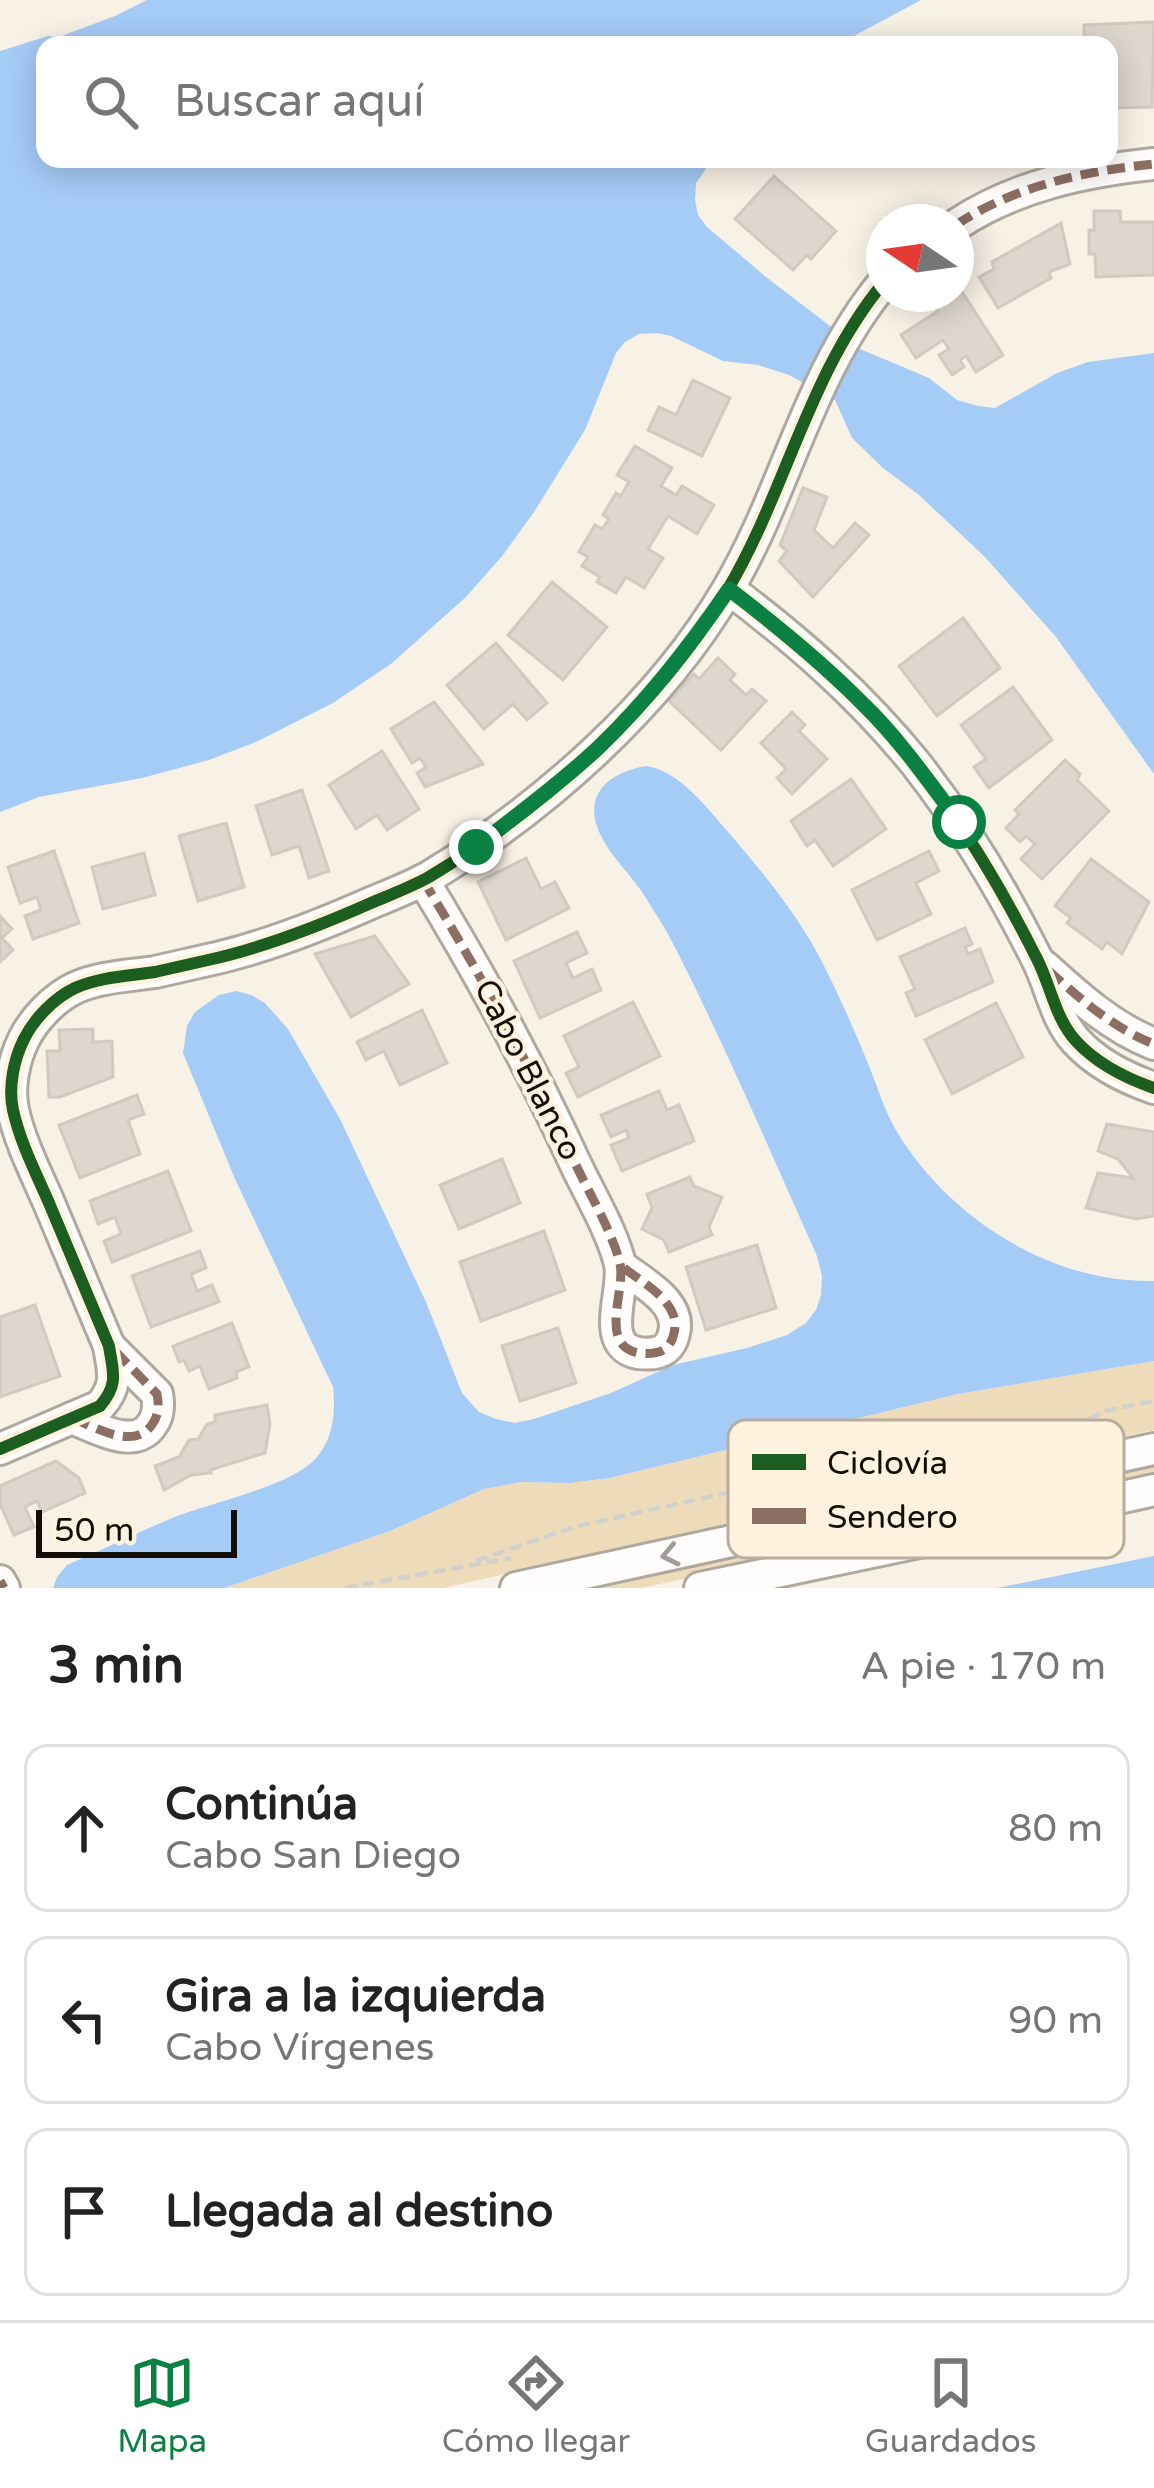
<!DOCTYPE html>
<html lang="es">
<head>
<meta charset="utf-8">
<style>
	:root { --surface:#fff; --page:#f2f2f2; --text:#222; --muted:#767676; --line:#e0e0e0; --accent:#0b8043 }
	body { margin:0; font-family:"Varela Round",sans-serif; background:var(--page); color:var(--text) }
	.compass { position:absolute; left:866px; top:204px; width:108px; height:108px; border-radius:50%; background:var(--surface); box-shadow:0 6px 30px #0003; rotate:283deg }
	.scale { position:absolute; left:36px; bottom:30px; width:201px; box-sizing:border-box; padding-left:12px; border:6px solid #120d05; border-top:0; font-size:33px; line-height:42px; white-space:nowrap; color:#120d05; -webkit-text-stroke:9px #fff3df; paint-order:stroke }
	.stop { position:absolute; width:36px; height:36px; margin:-27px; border:9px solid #0b8043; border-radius:50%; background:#fff }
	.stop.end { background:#0b8043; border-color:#fff; box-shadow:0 3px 12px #0008 }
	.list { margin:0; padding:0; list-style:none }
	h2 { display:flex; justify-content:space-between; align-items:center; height:156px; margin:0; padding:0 48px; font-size:51px }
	h2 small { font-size:39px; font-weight:400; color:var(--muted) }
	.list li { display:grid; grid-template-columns:78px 1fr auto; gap:36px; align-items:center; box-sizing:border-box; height:168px; margin:0 24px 24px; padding:0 24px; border:3px solid var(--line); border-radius:24px }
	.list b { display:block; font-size:45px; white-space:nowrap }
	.list p { margin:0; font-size:39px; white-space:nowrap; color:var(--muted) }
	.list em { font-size:39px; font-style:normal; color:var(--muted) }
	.icon { flex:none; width:66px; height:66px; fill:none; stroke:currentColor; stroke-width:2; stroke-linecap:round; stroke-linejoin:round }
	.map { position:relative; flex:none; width:1154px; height:1588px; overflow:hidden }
	.search { position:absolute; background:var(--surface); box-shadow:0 6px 30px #0003; left:36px; right:36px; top:36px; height:132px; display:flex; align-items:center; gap:30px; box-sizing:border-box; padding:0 42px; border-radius:24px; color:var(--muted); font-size:45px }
	.sheet { height:732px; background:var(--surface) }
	nav { display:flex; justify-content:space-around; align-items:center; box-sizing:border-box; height:168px; border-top:3px solid var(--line); background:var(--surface); font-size:33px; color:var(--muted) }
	nav a { display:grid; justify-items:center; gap:6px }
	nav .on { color:var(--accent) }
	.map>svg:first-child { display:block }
	.green { fill:#eedbb9 }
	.water { fill:#a5cbf7 }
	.building { fill:#ddd7cd; stroke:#d0cac0; stroke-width:3 }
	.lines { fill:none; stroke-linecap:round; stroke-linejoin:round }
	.minor-casing { stroke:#aea89f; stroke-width:36 }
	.path { stroke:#d2d0cc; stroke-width:4.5; stroke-dasharray:12 6; stroke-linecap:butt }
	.minor { stroke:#fefdfb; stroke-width:30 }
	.quiet { stroke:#8d6e63; stroke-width:9; stroke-dasharray:18 9; stroke-linecap:butt }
	.cycleway-casing { stroke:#fff3df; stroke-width:20 }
	.cycleway { stroke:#1b5e20; stroke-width:12 }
	.oneway { stroke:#a09d99 }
	.route { stroke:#0b8043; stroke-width:15 }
	.labels { text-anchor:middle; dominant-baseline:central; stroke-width:9; stroke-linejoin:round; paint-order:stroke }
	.street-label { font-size:33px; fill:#120d05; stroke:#fff3df }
	.key { fill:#fff3df; stroke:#b8ae9e; stroke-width:3 }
	.key-label { font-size:33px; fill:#120d05 }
</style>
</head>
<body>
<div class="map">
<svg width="1154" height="1588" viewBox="0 0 1154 1588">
	<rect width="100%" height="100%" fill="#f8f1e6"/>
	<!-- green -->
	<g class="green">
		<polygon points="1154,1361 1154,1430 443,1588 224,1588 390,1531 484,1489 521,1482 569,1483 609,1478 958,1394"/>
		<polygon points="1154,1461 1154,1477 641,1588 576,1588"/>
	</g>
	<!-- water -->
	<g class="water">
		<polygon points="147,0 921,0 837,45 45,45 45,159 713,159 696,183 695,200 698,215 707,227 766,277 860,349 929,378 957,400 978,406 995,408 1057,373 1088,362 1154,353 1154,774 1056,637 984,556 919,495 883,468 852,438 835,400 789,375 758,365 723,361 671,336 657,333 639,334 625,342 616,353 585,430 534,512 503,555 466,597 392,663 333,703 256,742 209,760 142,778 39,797 0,812 0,51 48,36 59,37 115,16"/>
		<path d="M 646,766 C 680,771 707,808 729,833 C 763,873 795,911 820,958 C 838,993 854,1029 869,1066 C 878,1088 885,1112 897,1132 C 950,1219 1051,1283 1154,1281 L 1154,1361 L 958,1394 L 609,1478 L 569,1483 L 521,1482 L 484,1489 L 390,1531 L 224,1588 L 53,1588 L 57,1577 L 67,1565 C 102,1550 136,1533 170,1519 C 211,1502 277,1490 310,1464 C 333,1444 336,1415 333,1387 L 235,1179 L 183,1053 L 187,1026 L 195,1012 L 219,995 L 236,991 L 251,995 L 265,1003 L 288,1029 L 340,1119 L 426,1302 L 462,1393 L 479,1412 L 496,1419 L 515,1423 L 534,1419 L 611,1393 L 673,1365 L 747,1348 L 787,1335 L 806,1323 L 816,1310 L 821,1295 L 822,1276 L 817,1256 C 769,1149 723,1040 669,936 C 660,920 650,904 640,889 C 625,868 600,845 595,819 C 589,786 618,771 646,766 Z"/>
		<polygon points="1154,1556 1154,1588 997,1588"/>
	</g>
	<!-- building -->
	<g class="building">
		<polygon points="1154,22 1152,107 1109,108 1109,45 1084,45 1084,25"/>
		<polygon points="774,176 836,231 811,259 807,255 793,270 735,219"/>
		<polygon points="1094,211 1120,211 1121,222 1154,222 1154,275 1096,277 1095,254 1089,254 1089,230 1094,230"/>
		<polygon points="1061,223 1070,264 1049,272 1051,278 998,308 979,277 994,269 992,262"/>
		<polygon points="957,284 1003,355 976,372 966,356 960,360 964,367 952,375 939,355 949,349 943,340 916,358 901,335 938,311 931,302 942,294 956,294"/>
		<polygon points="693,380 730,398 702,456 648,430 659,407 676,415"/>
		<polygon points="635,446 672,468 661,486 676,495 682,486 714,505 697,534 668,516 648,549 663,558 644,588 626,577 616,593 597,582 600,577 582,566 588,557 579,552 595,525 602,529 609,519 603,515 616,493 621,496 629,482 617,475"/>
		<polygon points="803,488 827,497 814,530 833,548 855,523 869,535 813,597 779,561 787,551 780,545"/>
		<polygon points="552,582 607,627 563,680 508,635"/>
		<polygon points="963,618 1000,668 937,716 899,666"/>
		<polygon points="496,643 547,703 527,720 513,704 484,729 447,685"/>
		<polygon points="718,658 735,674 730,680 746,695 752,689 766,701 721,750 669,701 694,674 699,679"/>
		<polygon points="1013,687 1052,740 989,788 974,767 986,759 961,725"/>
		<polygon points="434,702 483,764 425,787 417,773 426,767 420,758 412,763 391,729"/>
		<polygon points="792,712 805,725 799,731 827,759 792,794 777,778 786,769 761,743"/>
		<polygon points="382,751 419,809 387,830 377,815 356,829 329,785"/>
		<polygon points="1065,760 1080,774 1077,780 1109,811 1042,879 1021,859 1035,844 1026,836 1020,842 1006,828 1019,814 1015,810"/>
		<polygon points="851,779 886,829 833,866 815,840 807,846 791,821"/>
		<polygon points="302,790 329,871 309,878 299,846 272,855 256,806"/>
		<polygon points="226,823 244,887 198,901 179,836"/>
		<polygon points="54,851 79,923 33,939 25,916 41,910 37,897 20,903 8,867"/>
		<polygon points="929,851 939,871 916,883 931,914 877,940 852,890"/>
		<polygon points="144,853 155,895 103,909 92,867"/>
		<polygon points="526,858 541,889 555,882 569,908 506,940 478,882"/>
		<polygon points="1091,859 1149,902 1122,954 1107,942 1102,949 1067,923 1071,918 1055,906"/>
		<polygon points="0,916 12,929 2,938 13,950 0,962"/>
		<polygon points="965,928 972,944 965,947 968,954 980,949 993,982 916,1016 906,993 915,989 900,957"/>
		<polygon points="577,932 587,953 566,963 573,978 592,969 601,990 540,1018 514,961"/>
		<polygon points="375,936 409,984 351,1017 315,954"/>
		<polygon points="633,1002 660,1056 578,1097 566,1073 579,1067 564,1036"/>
		<polygon points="996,1003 1023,1057 952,1094 925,1040"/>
		<polygon points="422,1010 447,1063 400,1085 384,1051 366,1060 357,1042"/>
		<polygon points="93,1029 93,1042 112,1041 113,1077 60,1097 49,1097 47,1051 60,1051 59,1030"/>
		<polygon points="659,1091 667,1110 679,1105 694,1141 622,1171 611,1145 629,1138 626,1130 611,1137 601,1115"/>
		<polygon points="137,1095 144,1114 128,1120 140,1154 80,1178 59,1125"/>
		<polygon points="1107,1124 1154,1132 1154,1216 1136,1219 1086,1208 1098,1173 1133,1178 1118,1159 1098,1151"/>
		<polygon points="502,1159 520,1203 459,1229 440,1185"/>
		<polygon points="168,1171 191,1231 112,1262 104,1241 121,1234 115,1217 98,1224 90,1201"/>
		<polygon points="690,1177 694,1186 722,1197 709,1227 712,1235 669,1252 664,1240 642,1229 652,1208 647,1194"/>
		<polygon points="544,1231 565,1290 481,1321 460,1262"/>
		<polygon points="757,1245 776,1308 706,1330 686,1267"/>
		<polygon points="200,1251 206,1268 191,1274 197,1291 212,1285 219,1302 151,1327 132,1276"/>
		<polygon points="35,1305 60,1376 0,1397 0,1317"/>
		<polygon points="232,1323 249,1367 236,1372 237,1378 209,1389 200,1366 189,1371 184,1360 179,1362 173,1346"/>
		<polygon points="558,1328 576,1383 520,1401 502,1346"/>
		<polygon points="267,1405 270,1424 265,1453 210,1470 211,1473 191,1475 164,1490 155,1466 179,1457 189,1440 198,1439 207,1424 215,1422 215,1415"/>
		<polygon points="56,1461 79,1478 85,1493 42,1512 37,1501 25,1507 34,1527 14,1535 0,1504 0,1486"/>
	</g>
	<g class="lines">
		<defs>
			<g id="minor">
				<path d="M 956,225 C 1014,186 1085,171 1154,164"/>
				<path d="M 729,589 C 798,641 861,696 916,764 C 963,824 1003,891 1037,959 C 1051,986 1055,1018 1076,1041 C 1097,1064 1125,1078 1154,1088"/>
				<path d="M 423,880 C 479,972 530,1065 575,1163 C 589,1193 613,1233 620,1264 C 626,1290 598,1345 638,1353 C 646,1354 658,1354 665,1349 C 670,1345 673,1339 674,1333 C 682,1302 641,1282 621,1266"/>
				<path d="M 1044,966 C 1077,996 1111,1027 1154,1044"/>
				<path d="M 72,1418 C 95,1427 136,1452 153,1423 C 159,1414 159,1405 157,1394 L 109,1346"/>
				<path d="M 0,1449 L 100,1406 C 119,1384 113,1372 109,1346 C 89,1298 69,1251 49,1203 C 36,1173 20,1142 13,1110 C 8,1087 14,1059 24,1039 C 34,1019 54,998 75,988 C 99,977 128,976 155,972 C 173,968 190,964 208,960 C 264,948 319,926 371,903 C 390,895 411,887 429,877 C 543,808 660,705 728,589 C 787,489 808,374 884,282"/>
				<polyline points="0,1581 4,1588"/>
				<polyline points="516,1588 1154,1449"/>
				<polyline points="700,1588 972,1531 1154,1490"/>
			</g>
		</defs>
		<!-- minor casing -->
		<use href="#minor" class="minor-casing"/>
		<!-- path -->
		<g class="path">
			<polyline points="476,1561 574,1527 1022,1427 1089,1419 1105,1411 1154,1401"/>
			<polyline points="345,1588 511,1558"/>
		</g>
		<!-- minor -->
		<use href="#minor" class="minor"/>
		<!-- quiet -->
		<g class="quiet">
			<path d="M 956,225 C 1014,186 1085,171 1154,164"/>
			<path d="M 423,880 C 479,972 530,1065 575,1163 C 589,1193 613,1233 620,1264 C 626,1290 598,1345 638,1353 C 646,1354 658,1354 665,1349 C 670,1345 673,1339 674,1333 C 682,1302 641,1282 621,1266"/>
			<path d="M 1048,970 C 1080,999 1113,1028 1154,1044"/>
			<path d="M 72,1418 C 95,1427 136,1452 153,1423 C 159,1414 159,1405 157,1394 L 111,1347"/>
			<polyline points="0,1581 4,1588"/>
		</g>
		<defs>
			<g id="cycleway">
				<path d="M 729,589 C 798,641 861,696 916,764 C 963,824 1003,891 1037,959 C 1051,986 1055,1018 1076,1041 C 1097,1064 1125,1078 1154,1088"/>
				<path d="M 0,1449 L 100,1406 C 119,1384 113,1372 109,1346 C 89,1298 69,1251 49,1203 C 36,1173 20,1142 13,1110 C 8,1087 14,1059 24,1039 C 34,1019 54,998 75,988 C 99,977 128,976 155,972 C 173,968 190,964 208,960 C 264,948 319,926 371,903 C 390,895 411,887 429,877 C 543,808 660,705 728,589 C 787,489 808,374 884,282"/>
			</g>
		</defs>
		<!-- cycleway casing -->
		<use href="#cycleway" class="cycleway-casing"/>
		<!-- cycleway -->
		<use href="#cycleway" class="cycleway"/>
	</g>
	<!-- one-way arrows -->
	<defs><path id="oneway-chevron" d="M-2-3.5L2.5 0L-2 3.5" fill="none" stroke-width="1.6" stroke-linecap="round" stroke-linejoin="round" transform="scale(3)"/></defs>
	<use class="oneway" href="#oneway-chevron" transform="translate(670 1555) rotate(168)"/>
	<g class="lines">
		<!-- route -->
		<path class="route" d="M 476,847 C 518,814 561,783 599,747 C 649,699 691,645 729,589 C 776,625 822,662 864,705 C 900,740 929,782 959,822"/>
	</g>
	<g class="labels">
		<!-- street labels -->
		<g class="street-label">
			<text transform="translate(528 1070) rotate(63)">Cabo Blanco</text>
		</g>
	</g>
	<!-- legend -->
	<rect x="728" y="1420" width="396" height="138" rx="18" class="key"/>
	<rect x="752" y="1454" width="54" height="16" fill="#1b5e20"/>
	<rect x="752" y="1508" width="54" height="16" fill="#8d6e63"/>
	<g class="key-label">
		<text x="827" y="1474">Ciclovía</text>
		<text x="827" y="1528">Sendero</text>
	</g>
</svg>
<svg class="compass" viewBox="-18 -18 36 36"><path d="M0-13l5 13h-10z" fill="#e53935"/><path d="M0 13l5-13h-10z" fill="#767676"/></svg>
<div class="scale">50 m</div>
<div class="stop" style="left:959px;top:822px"></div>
<div class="stop end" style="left:476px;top:847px"></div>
<div class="search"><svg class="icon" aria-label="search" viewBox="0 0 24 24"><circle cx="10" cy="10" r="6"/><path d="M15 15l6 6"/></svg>Buscar aquí</div>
</div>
<section class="sheet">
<h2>3 min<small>A pie · 170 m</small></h2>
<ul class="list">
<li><svg class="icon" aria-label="ahead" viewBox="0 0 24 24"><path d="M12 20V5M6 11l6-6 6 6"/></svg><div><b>Continúa</b><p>Cabo San Diego</p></div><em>80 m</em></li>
<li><svg class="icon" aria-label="left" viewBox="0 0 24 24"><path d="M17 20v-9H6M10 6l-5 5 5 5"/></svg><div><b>Gira a la izquierda</b><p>Cabo Vírgenes</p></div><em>90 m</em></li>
<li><svg class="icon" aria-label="arrive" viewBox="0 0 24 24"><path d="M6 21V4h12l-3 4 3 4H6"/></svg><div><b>Llegada al destino</b></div></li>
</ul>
</section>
<nav>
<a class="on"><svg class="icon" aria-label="map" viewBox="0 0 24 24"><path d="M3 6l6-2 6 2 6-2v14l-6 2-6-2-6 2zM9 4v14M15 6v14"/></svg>Mapa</a>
<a><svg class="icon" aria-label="directions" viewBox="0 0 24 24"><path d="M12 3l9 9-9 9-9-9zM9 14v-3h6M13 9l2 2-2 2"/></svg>Cómo llegar</a>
<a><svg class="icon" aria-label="saved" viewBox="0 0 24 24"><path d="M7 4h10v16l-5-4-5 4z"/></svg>Guardados</a>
</nav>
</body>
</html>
